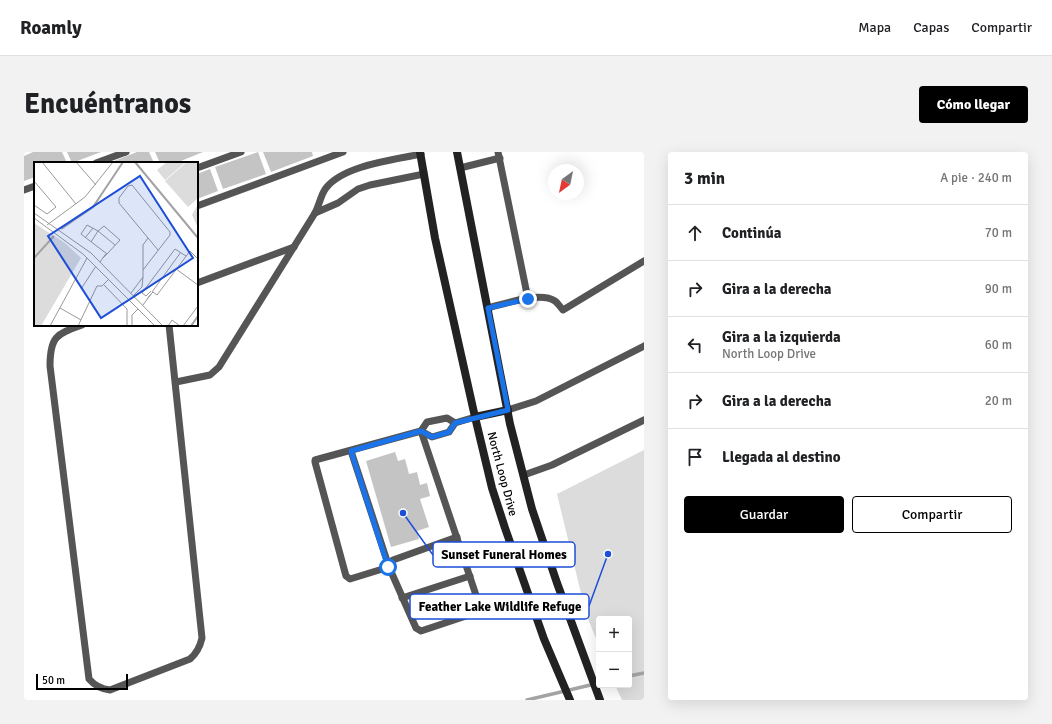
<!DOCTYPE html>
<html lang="es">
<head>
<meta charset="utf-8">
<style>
	:root { --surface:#fff; --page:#f2f2f2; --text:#202124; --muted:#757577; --line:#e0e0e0; --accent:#000 }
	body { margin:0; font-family:Signika,sans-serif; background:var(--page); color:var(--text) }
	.controls { position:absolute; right:12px; bottom:12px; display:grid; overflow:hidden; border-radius:4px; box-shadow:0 4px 16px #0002 }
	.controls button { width:36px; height:36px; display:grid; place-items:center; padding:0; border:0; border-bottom:1px solid var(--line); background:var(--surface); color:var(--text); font:20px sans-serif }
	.compass { position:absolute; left:524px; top:12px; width:36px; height:36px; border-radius:50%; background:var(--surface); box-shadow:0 4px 16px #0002; rotate:213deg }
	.scale { position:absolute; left:12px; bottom:10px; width:92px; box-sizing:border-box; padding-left:4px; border:2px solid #000; border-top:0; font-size:11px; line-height:14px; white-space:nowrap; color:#000; -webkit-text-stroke:3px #fff; paint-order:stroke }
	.stop { position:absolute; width:12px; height:12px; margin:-9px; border:3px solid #1a73e8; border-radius:50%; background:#fff }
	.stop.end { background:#1a73e8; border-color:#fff; box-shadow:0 1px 4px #0008 }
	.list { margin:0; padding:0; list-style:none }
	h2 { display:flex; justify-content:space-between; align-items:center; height:52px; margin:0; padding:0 16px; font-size:17px }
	h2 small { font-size:13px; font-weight:400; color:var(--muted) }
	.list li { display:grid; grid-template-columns:26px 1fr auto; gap:12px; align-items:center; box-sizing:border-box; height:56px; padding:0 16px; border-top:1px solid var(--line) }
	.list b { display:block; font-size:15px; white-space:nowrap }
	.list p { margin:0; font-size:13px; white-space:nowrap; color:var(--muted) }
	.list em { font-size:13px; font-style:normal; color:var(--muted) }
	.actions { display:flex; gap:8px; padding:12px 16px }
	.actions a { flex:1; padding:9px 0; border:1px solid var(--accent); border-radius:4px; text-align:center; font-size:14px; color:var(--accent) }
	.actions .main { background:var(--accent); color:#fff }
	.icon { flex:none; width:22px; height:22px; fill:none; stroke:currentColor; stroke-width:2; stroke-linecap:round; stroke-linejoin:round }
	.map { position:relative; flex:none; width:620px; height:548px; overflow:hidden; border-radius:4px }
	header { display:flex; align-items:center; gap:24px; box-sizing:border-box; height:56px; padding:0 20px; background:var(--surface); border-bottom:1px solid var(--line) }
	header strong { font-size:19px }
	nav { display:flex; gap:22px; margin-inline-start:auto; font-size:14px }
	.intro { display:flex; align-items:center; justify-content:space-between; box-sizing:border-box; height:96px; padding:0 24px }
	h1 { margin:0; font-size:28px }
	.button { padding:10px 18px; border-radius:4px; background:var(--accent); color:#fff; font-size:14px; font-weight:700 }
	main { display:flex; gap:24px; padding:0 24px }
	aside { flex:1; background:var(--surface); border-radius:4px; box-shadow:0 4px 16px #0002 }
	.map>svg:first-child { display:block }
	.green { fill:#dcdcdc }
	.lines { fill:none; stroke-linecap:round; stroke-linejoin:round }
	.stream { stroke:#a3a3a3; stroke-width:3.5 }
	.building { fill:#c4c4c4 }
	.lane { stroke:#555; stroke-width:7 }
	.secondary { stroke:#222; stroke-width:8 }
	.route { stroke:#1a73e8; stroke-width:5 }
	.labels { text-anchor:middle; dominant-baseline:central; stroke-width:3.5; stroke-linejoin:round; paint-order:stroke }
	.street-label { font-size:12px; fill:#000; stroke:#fff }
	.inset-river { fill:none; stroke:#a3a3a3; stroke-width:2 }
	.inset-road { fill:none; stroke:#999; stroke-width:1 }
	.view { fill:#1d4ed8; fill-opacity:0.15; stroke:#1d4ed8; stroke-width:2 }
	.inset-edge { fill:none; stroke:#000; stroke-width:2 }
	.leader { fill:none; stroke:#1d4ed8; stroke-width:1.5 }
	.callout-dot { fill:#1d4ed8; stroke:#fff; stroke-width:1.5 }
	.callout { fill:#fff; stroke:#1d4ed8; stroke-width:1.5 }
	.callout-label { font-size:13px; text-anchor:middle; font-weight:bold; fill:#000 }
</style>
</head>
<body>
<header>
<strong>Roamly</strong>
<nav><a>Mapa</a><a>Capas</a><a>Compartir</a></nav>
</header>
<div class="intro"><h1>Encuéntranos</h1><a class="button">Cómo llegar</a></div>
<main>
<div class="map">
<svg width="620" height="548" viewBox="0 0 620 548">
	<rect width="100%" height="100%" fill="#fff"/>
	<!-- green -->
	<polygon class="green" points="620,298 620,548 598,548 591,533 605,533 605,467 575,467 575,494 562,462 533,342"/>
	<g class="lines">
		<!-- stream -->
		<g class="stream">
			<polyline points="605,524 620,521"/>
			<polyline points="503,548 575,531"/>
		</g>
	</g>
	<!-- building -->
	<g class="building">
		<polygon points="9,0 38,0 43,11 11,11 11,25 0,29 0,4"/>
		<polygon points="43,0 77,0 48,11"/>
		<polygon points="113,0 125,0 130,11 85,11"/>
		<polygon points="131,0 179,0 152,11 136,11"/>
		<polygon points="234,0 242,22 199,37 191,15"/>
		<polygon points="239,0 288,0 289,4 247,20"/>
		<polygon points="186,17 194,39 173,47 173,22"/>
		<polygon points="371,300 374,309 381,307 385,322 393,320 396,333 403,331 406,344 396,347 405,375 393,379 395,387 367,395 342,309"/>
	</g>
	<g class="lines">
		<!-- lane -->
		<g class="lane">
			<polyline points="474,0 504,147"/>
			<path d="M 397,2 C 370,8 320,13 302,36 C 297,42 295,54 291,61 L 314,51 L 334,37 L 346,33 L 400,22"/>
			<polyline points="72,11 102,0"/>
			<polyline points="173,16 217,0"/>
			<polyline points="436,16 476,6"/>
			<polyline points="0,38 11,34"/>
			<polyline points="173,54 319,0"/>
			<polyline points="173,131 270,95"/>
			<path d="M 464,156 C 480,152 516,139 531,149 C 534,151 536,155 539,158 L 620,109"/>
			<path d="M 58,173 C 33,182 26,184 26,214 L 65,527 C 71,534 77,537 86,538 L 166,507 C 173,501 176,495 178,486 L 145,173"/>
			<polyline points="152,230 186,223 195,215 291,61"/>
			<polyline points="484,258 512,249 620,194"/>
			<polyline points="431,271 423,266 403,270 397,279 408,285 425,280 431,271 451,265"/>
			<polygon points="397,279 456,455 454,460 397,479 392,476 365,415 326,427 322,424 291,310 291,308"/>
			<polyline points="327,299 365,415"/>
			<polyline points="500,323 528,313 620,268"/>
			<polyline points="365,415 369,408 433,385"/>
			<polyline points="378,446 446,424"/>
		</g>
		<!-- secondary -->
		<g class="secondary">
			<polyline points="396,0 411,86 451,265 468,336 481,376 520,487 546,548"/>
			<polyline points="433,0 486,272 508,357 533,431 576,548"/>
			<polyline points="451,265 484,258"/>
		</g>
	</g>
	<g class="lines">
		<!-- route -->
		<polyline class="route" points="364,415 327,299 397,279 408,285 425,280 431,271 484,258 464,156 504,147"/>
	</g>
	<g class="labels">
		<!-- street labels -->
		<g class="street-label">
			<text transform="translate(478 322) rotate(75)">North Loop Drive</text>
		</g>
	</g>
	<!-- overview -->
	<g transform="translate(10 10)">
		<rect width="164" height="164" fill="#fff"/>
		<path d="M 133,0 L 152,0 L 131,18 L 123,8 ZM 153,0 L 164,1 L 164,36 L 154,45 L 131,19 ZM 164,42 L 164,66 L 158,53 ZM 0,61 L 31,81 L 47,96 L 7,164 L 0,164 Z" fill="#dcdcdc"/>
		<path class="inset-river" d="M 101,0 L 164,76M 27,67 L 59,45 L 89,0M 0,96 L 20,74M 157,164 L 164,154"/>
		<path class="inset-road" d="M 8,0 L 42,42M 42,0 L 62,23M 0,19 L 22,45 L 13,52 L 0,43M 0,51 L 57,91 L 129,164M 0,56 L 49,92 L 121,164M 13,63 L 51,35 L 79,0M 53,63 L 64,69 L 70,64 L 86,78 L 73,92 L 47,72 ZM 51,76 L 59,66M 57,80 L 64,69 L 81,83M 66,100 L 71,93 L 73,92 L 68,97M 142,107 L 164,123M 109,108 L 136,73 L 136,70 L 98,23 L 94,24 L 85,36 L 85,41 L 124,88M 109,115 L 109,83 L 114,76M 70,123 L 93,147 L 93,164M 47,127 L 62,104M 117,129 L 112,134 L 108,131 L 141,87 L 152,94M 118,130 L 147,90M 97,131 L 109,115 L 108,125 L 99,134M 117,132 L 119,130 L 123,133 L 156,89 L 164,97M 109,143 L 117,132 L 113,137M 26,146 L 47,158M 16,164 L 53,96M 44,164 L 63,124 L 68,124 L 75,117M 98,164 L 98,153 L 104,147M 134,164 L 138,158 L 146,164M 149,164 L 164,144"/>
		<path class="view" d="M 106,14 L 159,96 L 67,156 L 14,74 Z"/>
		<rect width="164" height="164" class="inset-edge"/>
	</g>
	<!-- callouts -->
	<path class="leader" d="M379 361L409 403M584 402L565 454"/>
	<g class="callout-dot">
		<circle cx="379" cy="361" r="4"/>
		<circle cx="584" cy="402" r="4"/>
	</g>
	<g class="callout">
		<rect x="409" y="390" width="142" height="25" rx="4"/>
		<rect x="386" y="442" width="179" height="25" rx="4"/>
	</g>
	<g class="callout-label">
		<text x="480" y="407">Sunset Funeral Homes</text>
		<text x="476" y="459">Feather Lake Wildlife Refuge</text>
	</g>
</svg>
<div class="controls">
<button>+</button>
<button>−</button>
</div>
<svg class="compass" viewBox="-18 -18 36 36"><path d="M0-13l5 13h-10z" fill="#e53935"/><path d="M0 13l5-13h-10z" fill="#757577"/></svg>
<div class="scale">50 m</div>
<div class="stop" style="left:364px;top:415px"></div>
<div class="stop end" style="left:504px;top:147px"></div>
</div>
<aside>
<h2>3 min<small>A pie · 240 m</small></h2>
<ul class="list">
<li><svg class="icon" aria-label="ahead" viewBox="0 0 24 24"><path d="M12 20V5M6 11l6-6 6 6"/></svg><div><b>Continúa</b></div><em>70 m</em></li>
<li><svg class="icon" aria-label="right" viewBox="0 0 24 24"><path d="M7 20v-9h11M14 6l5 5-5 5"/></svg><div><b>Gira a la derecha</b></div><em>90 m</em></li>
<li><svg class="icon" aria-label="left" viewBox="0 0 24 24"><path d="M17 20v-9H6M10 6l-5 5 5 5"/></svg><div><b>Gira a la izquierda</b><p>North Loop Drive</p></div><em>60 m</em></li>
<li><svg class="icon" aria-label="right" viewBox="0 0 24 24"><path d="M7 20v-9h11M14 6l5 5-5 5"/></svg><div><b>Gira a la derecha</b></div><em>20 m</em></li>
<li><svg class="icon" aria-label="arrive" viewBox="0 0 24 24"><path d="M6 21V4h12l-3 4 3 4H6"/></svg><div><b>Llegada al destino</b></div></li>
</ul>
<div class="actions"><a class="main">Guardar</a><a>Compartir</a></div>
</aside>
</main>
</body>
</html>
